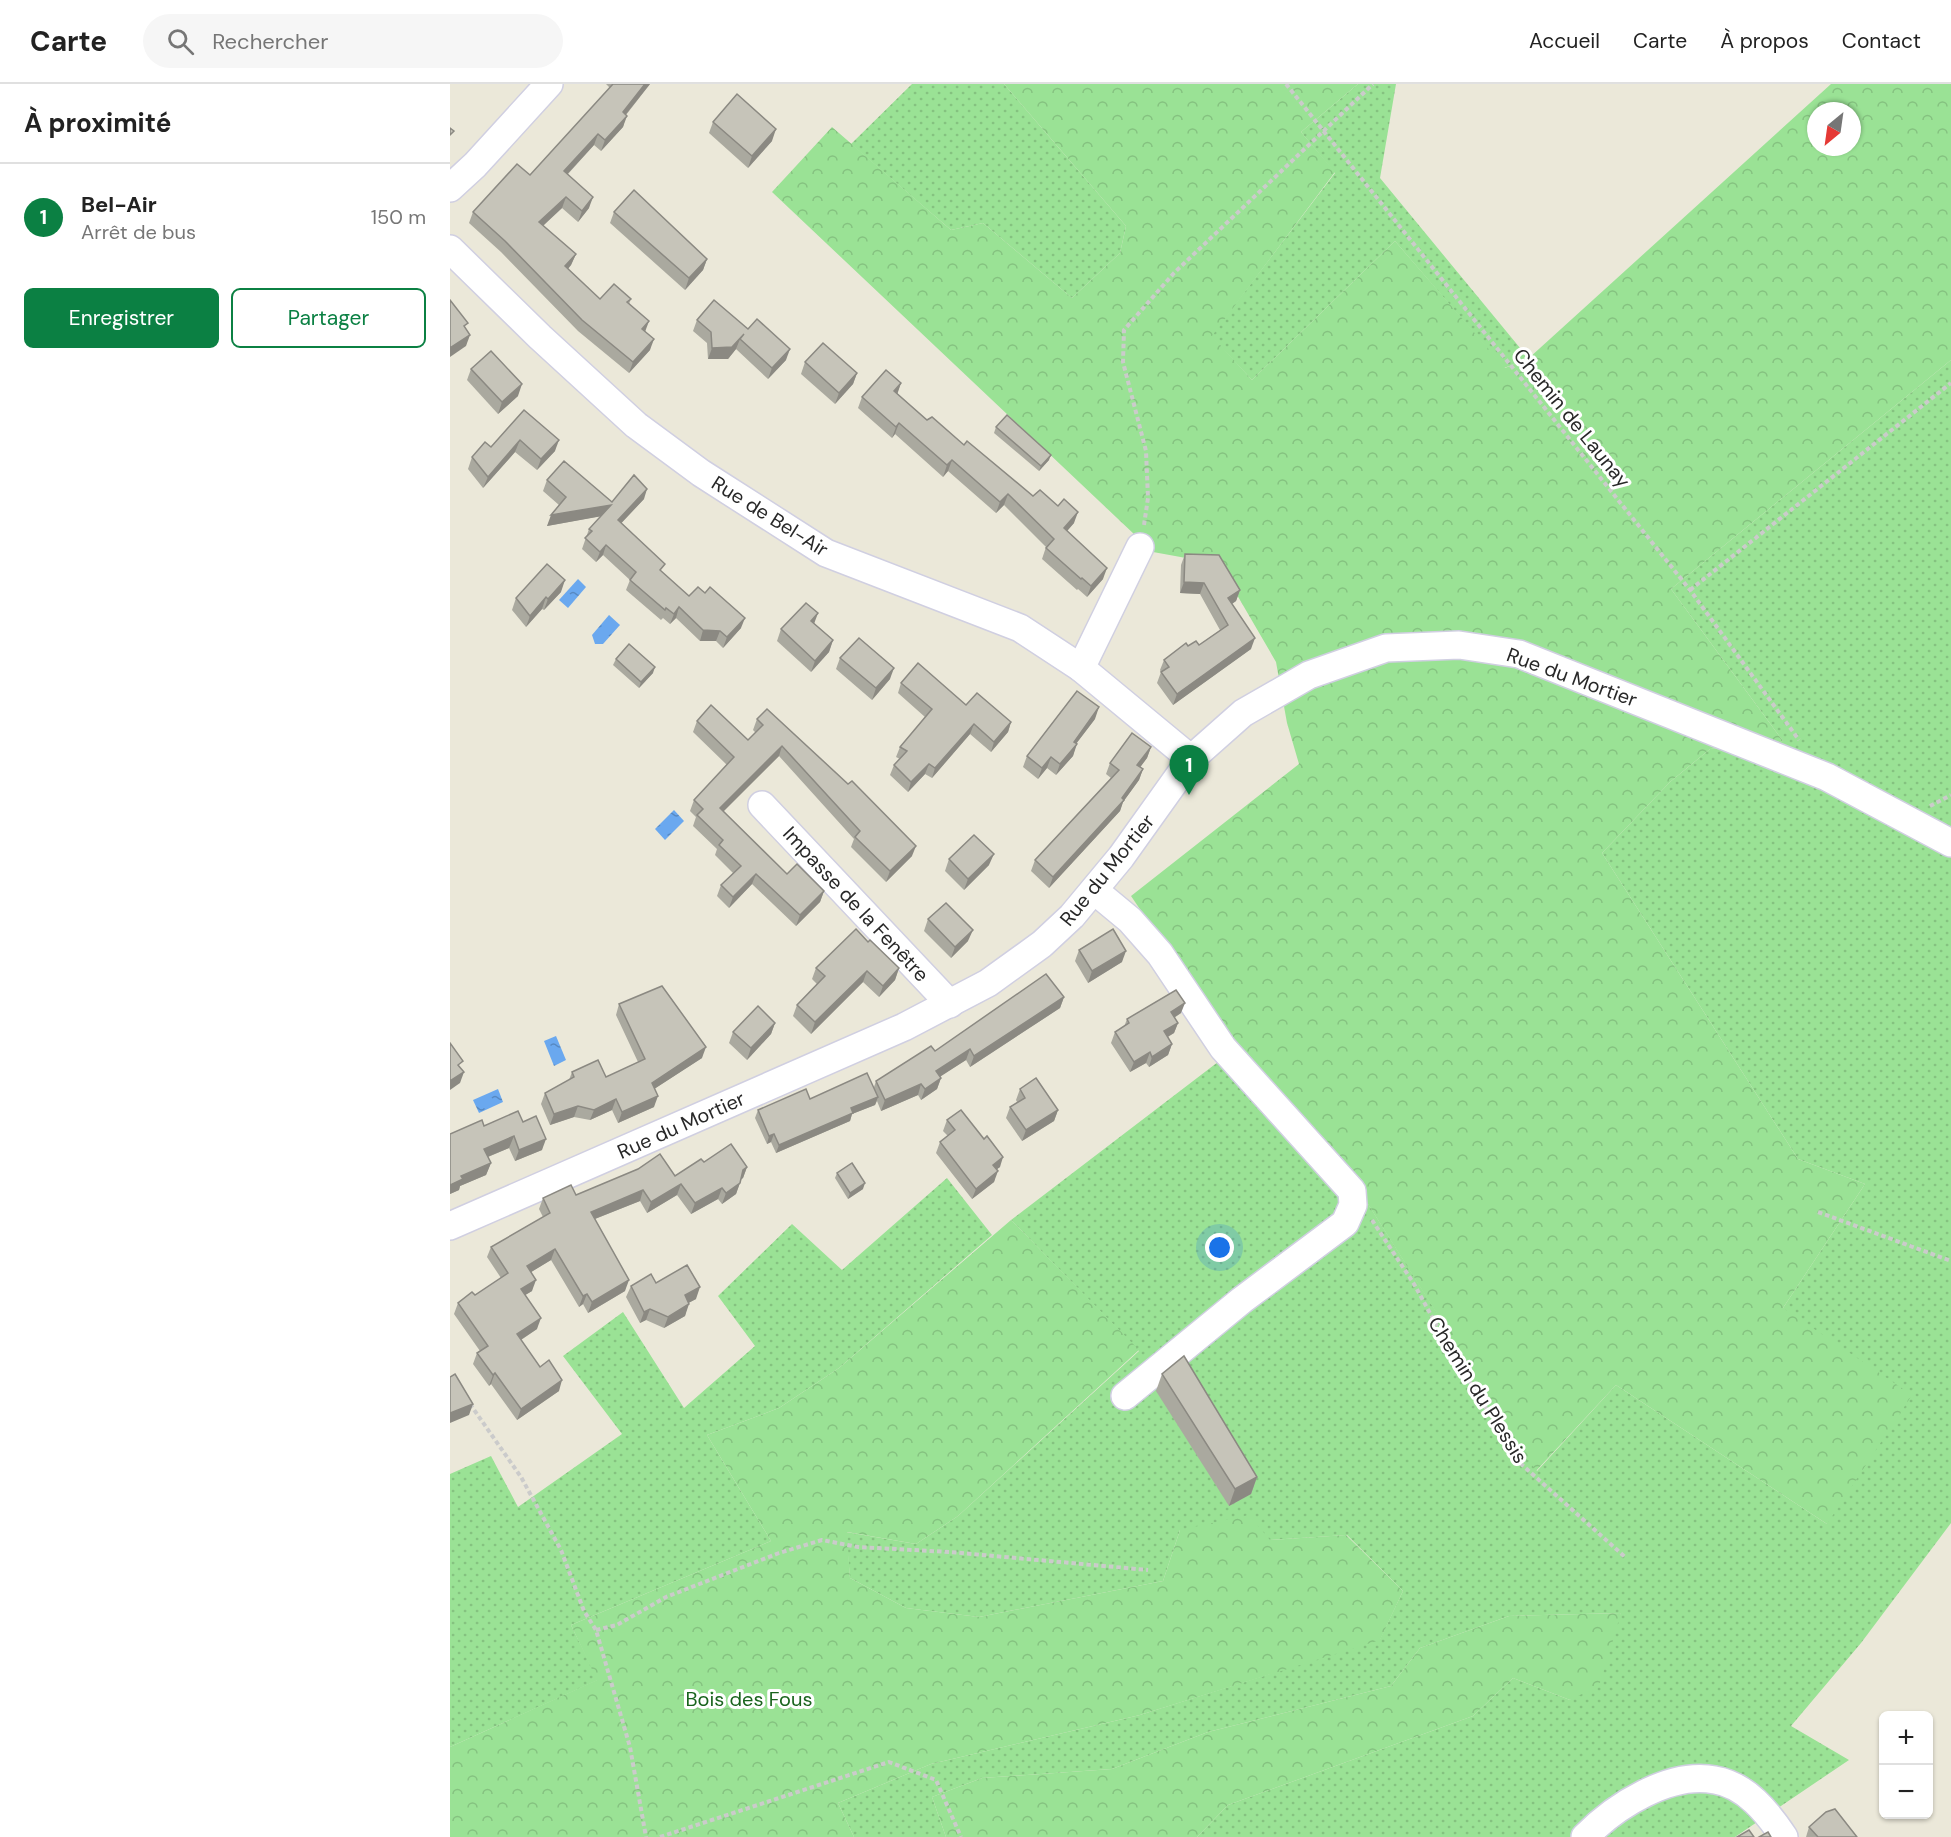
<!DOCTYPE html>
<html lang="fr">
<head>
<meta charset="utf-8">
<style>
	:root { --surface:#fff; --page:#f6f6f6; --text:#222; --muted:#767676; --line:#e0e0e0; --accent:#0b8043 }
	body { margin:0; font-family:"DM Sans",sans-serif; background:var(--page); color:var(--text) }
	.controls { position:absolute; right:18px; bottom:18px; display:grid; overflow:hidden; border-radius:9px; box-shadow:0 2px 4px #0004 }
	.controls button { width:54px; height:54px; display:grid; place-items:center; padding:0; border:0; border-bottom:2px solid var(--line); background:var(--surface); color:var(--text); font:30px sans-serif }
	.compass { position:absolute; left:1357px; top:18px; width:54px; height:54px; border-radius:50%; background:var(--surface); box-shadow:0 2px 4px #0004; rotate:209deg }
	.you { position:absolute; left:770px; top:1164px; width:21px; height:21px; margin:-15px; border:4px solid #fff; border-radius:50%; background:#1a73e8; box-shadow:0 0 0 9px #1a73e833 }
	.badge { display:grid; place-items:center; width:39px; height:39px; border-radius:50%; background:var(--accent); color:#fff; font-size:20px; font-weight:700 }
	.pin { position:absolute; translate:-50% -50px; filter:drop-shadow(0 2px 3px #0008) }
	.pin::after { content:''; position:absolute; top:32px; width:21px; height:18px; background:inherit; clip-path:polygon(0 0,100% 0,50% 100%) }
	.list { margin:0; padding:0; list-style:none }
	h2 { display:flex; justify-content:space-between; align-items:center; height:78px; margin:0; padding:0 24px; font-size:26px }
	h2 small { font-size:20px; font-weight:400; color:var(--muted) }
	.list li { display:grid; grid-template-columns:39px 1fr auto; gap:18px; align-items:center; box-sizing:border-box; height:108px; padding:0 24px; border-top:2px solid var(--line) }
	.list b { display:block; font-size:22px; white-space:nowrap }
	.list p { margin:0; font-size:20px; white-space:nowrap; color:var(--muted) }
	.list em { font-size:20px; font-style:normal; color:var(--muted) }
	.actions { display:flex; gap:12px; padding:18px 24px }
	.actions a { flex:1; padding:14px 0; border:2px solid var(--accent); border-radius:9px; text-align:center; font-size:21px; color:var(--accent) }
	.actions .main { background:var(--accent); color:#fff }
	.icon { flex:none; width:33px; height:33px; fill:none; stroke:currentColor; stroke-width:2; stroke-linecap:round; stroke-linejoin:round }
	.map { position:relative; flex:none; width:1501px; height:1753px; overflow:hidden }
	header { display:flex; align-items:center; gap:36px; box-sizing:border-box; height:84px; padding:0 30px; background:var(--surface); border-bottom:2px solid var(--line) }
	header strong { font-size:28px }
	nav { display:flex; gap:33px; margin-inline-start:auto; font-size:21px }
	.search { width:420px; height:54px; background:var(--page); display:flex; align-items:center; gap:15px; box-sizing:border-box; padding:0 21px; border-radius:33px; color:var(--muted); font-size:22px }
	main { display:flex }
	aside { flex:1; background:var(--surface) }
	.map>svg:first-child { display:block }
	.grass { fill:url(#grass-dots) }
	.forest { fill:url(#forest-crowns); fill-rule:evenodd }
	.water { fill:url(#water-ripples) }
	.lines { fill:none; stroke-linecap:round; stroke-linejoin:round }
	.minor-casing { stroke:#d0cfe1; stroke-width:30 }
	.path { stroke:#cbcbcb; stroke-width:4; stroke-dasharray:4.5 3; stroke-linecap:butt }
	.minor { stroke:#fff; stroke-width:27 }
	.wall { fill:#aaa99f }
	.shaded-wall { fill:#8b8982 }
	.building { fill:#c6c4b9; stroke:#8b8982; stroke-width:1.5 }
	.labels { text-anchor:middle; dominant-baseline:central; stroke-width:6; stroke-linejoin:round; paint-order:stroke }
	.street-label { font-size:20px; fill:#282828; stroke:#fff }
	.park-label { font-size:20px; fill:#19641d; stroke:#fff }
</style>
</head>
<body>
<header>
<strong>Carte</strong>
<div class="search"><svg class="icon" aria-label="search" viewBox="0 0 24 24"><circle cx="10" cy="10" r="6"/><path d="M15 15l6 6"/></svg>Rechercher</div>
<nav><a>Accueil</a><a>Carte</a><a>À propos</a><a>Contact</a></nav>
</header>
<main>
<aside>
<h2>À proximité<small></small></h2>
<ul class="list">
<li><span class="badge">1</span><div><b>Bel-Air</b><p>Arrêt de bus</p></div><em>150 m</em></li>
</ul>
<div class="actions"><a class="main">Enregistrer</a><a>Partager</a></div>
</aside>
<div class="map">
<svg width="1501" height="1753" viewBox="0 0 1501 1753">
	<defs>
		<pattern id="grass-dots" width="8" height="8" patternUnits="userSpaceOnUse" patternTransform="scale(1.5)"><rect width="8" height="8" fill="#9ae295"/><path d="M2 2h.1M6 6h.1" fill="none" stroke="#85c280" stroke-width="1.8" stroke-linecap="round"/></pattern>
		<pattern id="forest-crowns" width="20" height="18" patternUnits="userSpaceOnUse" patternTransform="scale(1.5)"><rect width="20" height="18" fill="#9ae295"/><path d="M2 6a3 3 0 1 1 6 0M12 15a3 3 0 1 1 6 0" fill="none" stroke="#85c280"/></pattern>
		<pattern id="water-ripples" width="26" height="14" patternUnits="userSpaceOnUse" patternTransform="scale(1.5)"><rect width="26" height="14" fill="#6aa8ef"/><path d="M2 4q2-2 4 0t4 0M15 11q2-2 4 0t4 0" fill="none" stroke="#5789c2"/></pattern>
	</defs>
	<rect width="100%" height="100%" fill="#ebe8d9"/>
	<!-- grass -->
	<g class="grass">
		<polygon points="462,0 554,0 676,142 670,169 622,214 533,139 501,146 401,60"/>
		<polygon points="908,0 946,0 930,94 1079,275 1054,284 945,157 802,296 761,252 885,89 851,48"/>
		<polygon points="1501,276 1501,1439 1411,1559 1341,1642 1399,1676 1285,1753 747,1753 778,1721 1023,1632 1063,1594 1120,1616 1171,1529 1059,1532 970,1564 941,1602 758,1648 662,1685 532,1694 482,1713 496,1753 404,1753 388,1719 481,1680 690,1631 930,1555 953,1507 897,1451 820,1456 730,1446 713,1497 529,1533 456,1524 400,1494 396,1448 466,1460 508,1432 689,1267 561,1136 785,965 889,1074 1087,1387 1166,1301 1377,1440 1333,1224 1415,1100 1348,1075 1152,769 1220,698 1260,665 1333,657 1221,505"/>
		<polygon points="497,1094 542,1151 389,1284 329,1324 257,1351 321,1457 121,1541 148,1596 0,1663 0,1390 41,1372 68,1423 172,1350 113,1272 173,1228 234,1324 305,1262 268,1212 342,1140 392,1186"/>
	</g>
	<!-- forest -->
	<g class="forest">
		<path d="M 554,0 L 908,0 L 851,48 L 885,88 L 762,252 L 802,296 L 945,157 L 1055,284 L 1079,274 L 1381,0 L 1501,0 L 1501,276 L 1221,505 L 1333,657 L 1260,665 L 1220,698 L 1152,769 L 1348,1075 L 1415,1100 L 1333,1224 L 1462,1311 L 1377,1440 L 1166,1301 L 1086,1387 L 889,1074 L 785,965 L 681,812 L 849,680 L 837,639 L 826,578 L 769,480 L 703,468 L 322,108 L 382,43 L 501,146 L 533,139 L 622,214 L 670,169 L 676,142 ZM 1366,27 L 1402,27 L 1402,63 L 1366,63 Z"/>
		<polygon points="561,1136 689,1266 508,1432 466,1460 397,1448 400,1494 456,1524 529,1533 713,1497 730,1446 799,1431 820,1456 896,1451 953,1507 930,1556 690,1631 481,1680 388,1719 404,1753 0,1753 0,1663 147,1596 121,1541 321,1457 257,1351 329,1324 389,1284"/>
		<polygon points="1171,1529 1149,1602 1120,1616 1063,1594 1023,1632 778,1721 747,1753 496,1753 482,1713 532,1694 662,1685 758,1648 941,1602 970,1564 1059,1532"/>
	</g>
	<!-- water -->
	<g class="water">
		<polygon points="128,495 136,503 118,524 109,516"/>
		<polygon points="159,531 170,541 153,560 145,560 142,551"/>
		<polygon points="224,726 234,737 215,756 205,745"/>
		<polygon points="106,952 116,976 104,982 94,957"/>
		<polygon points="48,1005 53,1018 29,1029 23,1016"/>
	</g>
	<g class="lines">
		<defs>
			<g id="minor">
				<polyline points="0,104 25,81 99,0"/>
				<polyline points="0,165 90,253 186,341 251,389 376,469 570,544 631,584 741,675"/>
				<polyline points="631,584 690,463"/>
				<polyline points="312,721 500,920"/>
				<polyline points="645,807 680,836 710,870 773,964 902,1107 903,1121 895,1139 792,1216 675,1312"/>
				<polyline points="0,1142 454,943 538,899 592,860 622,832 671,773 741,675 793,629 859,591 936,564 1009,561 1069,570 1377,693 1501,759"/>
				<path d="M 1135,1753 C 1165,1722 1220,1687 1265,1696 C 1296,1701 1318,1729 1334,1753"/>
			</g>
		</defs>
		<!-- minor casing -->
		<use href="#minor" class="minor-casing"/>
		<!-- path -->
		<g class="path">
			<polyline points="836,0 1240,506 1349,656"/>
			<polyline points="694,441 698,414 696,367 673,278 674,246 724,189 923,0"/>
			<polyline points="1240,506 1501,299"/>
			<polyline points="1480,722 1501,711"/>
			<polyline points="1368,1128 1501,1177"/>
			<polyline points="922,1136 964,1200 1003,1271 1070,1379 1175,1473"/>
			<polyline points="20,1320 71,1393 111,1466 134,1527 146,1546 180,1663 196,1753"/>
			<polyline points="146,1546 167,1541 216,1513 329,1469 372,1456 408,1463 500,1468 698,1486"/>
			<polyline points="210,1753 439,1678 486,1696 511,1753"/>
		</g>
		<!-- minor -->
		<use href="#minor" class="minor"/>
	</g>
	<!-- wall -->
	<g class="wall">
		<polygon points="156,0 200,0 176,31 173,43 151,67 144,61 118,90 139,124 128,138 112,124 93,142 126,170 121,181 118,185 150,215 181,215 179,220 195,247 200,266 179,289 128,247 51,168 19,139 23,128 80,91 160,4"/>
		<polygon points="263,38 322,57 298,84 259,49"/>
		<polygon points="164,128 257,175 253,186 235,206 160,139"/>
		<polygon points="247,236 298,245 336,276 318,295 286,265 278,275 258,275 257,259 243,247"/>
		<polygon points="355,278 407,289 403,300 385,320 351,290"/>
		<polygon points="21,285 68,312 48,330 17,296"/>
		<polygon points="451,299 447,309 477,336 514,361 583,412 624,439 617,447 653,495 637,513 628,505 627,506 592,475 596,463 554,421 546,429 498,387 493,393 445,350 442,354 408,324 412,313"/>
		<polygon points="74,326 105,367 87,386 65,368 33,404 18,385 22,373 41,363"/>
		<polygon points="546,343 599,376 589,387 544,349"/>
		<polygon points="97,396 162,418 194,415 171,439 212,488 239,512 291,544 273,564 266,557 250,557 226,534 220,540 213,534 211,536 176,506 180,496 153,471 146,478 132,465 139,445 151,432 97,442 109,421 93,407"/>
		<polygon points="735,470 790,506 786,517 782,520 801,565 723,621 707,599 711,588 710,586 714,576 749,561 770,546 750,510 730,509 731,481"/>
		<polygon points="111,508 94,526 92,525 76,543 62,526 66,514"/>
		<polygon points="364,539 383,556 379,568 361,588 327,557 331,545"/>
		<polygon points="390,574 440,595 422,616 386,585"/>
		<polygon points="166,575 203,589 189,604 163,581"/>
		<polygon points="451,599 516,621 561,638 558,648 541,668 520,650 482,694 475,690 458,708 440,691 444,681 450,675 446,673 450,663 475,633 448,609"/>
		<polygon points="307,635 462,772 436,798 401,763 404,755 329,672 273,727 337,790 374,807 370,818 346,842 302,800 279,824 267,812 271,801 283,789 265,771 267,765 243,742 246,733 240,727 244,716 277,681 243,648 247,637 298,656 306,649 303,646"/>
		<polygon points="645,635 626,660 623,672 606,691 597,684 588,695 573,683 577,672"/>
		<polygon points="701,663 697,674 690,683 693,685 689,696 673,718 670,727 599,804 581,787 585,776 661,694 656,690 660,679"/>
		<polygon points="499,775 539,781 514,806 495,787"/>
		<polygon points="478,835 518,857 501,874 474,847"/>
		<polygon points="418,858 449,884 445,896 429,913 413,898 361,950 343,932 347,921 367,900 362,895 366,884"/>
		<polygon points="629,866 672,878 638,899 625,877"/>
		<polygon points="614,913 610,924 520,983 516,976 490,992 491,994 487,1005 471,1016 468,1011 431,1027 427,1017 425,1021 402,1030 400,1037 326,1069 321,1058 317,1060 305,1034 308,1026 360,1015 424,1003 426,997 485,967"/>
		<polygon points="169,920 252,974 204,1005 204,1023 168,1039 162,1026 140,1036 124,1033 100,1041 91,1020 95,1009 119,996 122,988 156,993 188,978 166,931"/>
		<polygon points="731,929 724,934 728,939 724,949 718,953 722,960 718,971 699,983 696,979 680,988 661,959 665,948 674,943 677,935"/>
		<polygon points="325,939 321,950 297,976 279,959 283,948"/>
		<polygon points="570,1005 608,1026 604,1037 572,1057 556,1034 560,1023 567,1018 566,1016"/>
		<polygon points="497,1036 550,1083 547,1085 544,1098 522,1115 486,1069 490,1058 498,1052 493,1047"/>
		<polygon points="73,1038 92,1066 65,1077 59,1064 38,1073 41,1079 36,1091 10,1102 9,1106 0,1110 0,1050 34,1042"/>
		<polygon points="254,1078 297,1083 293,1094 291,1095 286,1110 272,1120 268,1115 241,1130 227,1111 197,1129 190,1117 145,1135 175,1207 138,1229 133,1220 129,1223 101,1176 81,1188 82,1207 75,1211 87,1245 71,1256 90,1283 109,1307 67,1336 41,1300 39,1302 23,1280 27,1269 30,1267 4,1230 8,1219 25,1211 51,1194 37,1173 41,1163 93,1133 89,1125 93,1114 126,1111 225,1092"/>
		<polygon points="387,1089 413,1105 398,1115 385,1094"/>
		<polygon points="206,1199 246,1215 238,1219 235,1232 214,1244 196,1236 190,1239 176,1213 181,1202"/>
		<polygon points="712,1290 807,1393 801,1410 779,1422 706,1307"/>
		<polygon points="1359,1743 1407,1753 1356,1753"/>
	</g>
	<!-- shaded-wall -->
	<g class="shaded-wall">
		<polygon points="195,0 200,0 169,39 173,28"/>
		<polygon points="177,32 173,43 151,67 155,56"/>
		<polygon points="326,45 322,57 298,84 302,72"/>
		<polygon points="148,50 144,61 110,98 114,87"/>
		<polygon points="116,113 112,124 85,149 89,138"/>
		<polygon points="143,113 139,124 128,138 132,127"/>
		<polygon points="126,170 121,181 111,193 115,182"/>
		<polygon points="257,175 253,186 235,206 239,194"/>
		<polygon points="199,237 195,248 192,245"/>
		<polygon points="20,251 16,262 0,273 0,264"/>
		<polygon points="204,255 200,266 179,289 183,278"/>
		<polygon points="290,255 286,265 278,275 258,275 262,264"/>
		<polygon points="340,265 336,276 318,295 322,284"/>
		<polygon points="407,289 403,300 385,320 389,309"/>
		<polygon points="451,299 447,311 444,307"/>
		<polygon points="72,300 68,312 48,330 52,318"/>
		<polygon points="449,339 445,350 442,354 446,343"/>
		<polygon points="70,356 65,368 33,404 38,393"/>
		<polygon points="109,356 105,367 87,386 91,375"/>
		<polygon points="601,371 599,376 589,387 591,382"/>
		<polygon points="502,376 498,387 493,393 497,381"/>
		<polygon points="197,405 194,415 164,447 168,436"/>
		<polygon points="558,410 554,421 546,429 550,418"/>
		<polygon points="161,421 158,431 97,442 101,431"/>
		<polygon points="628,428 624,439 610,455 614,444"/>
		<polygon points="156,461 153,471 146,478 150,468"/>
		<polygon points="657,484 653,495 637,513 641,502"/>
		<polygon points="115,496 111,508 94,526 98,515"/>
		<polygon points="734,498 754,499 750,510 730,509"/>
		<polygon points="790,506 786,517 774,525 778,514"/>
		<polygon points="96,513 92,525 76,543 80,532"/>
		<polygon points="229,523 226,534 220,540 224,530"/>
		<polygon points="368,529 364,540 361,537"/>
		<polygon points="295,534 291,544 273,564 277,553"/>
		<polygon points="253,546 270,547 266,557 250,557"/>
		<polygon points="805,554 801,565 723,621 727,610"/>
		<polygon points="383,556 379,568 361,588 365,577"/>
		<polygon points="205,583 203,589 189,604 191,598"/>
		<polygon points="444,584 440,595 422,616 426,604"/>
		<polygon points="649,623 645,635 622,665 627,660 623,672 606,691 610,680 624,658"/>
		<polygon points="561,638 558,648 541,668 544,658"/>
		<polygon points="524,640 520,650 482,694 485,684"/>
		<polygon points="332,662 329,672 266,735 270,724"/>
		<polygon points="701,663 697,674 683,693 687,681"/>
		<polygon points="601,673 597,684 588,695 592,684"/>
		<polygon points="479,680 475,690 458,708 461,698"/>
		<polygon points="693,685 689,696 673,718 670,727 599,804 603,793 672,714"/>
		<polygon points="466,762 462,772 436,798 440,787"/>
		<polygon points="544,770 539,781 514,806 518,795"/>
		<polygon points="306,790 302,800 279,824 283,813"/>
		<polygon points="374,807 370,818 346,842 350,831"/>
		<polygon points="523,846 518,857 501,874 505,863"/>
		<polygon points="676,867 672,878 638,899 642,887"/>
		<polygon points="449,884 445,896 429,913 433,902"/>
		<polygon points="417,887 413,898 361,950 365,938"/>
		<polygon points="614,913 610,924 520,983 524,972"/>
		<polygon points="735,919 731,929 717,938 721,928"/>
		<polygon points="325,939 321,950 297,976 301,964"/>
		<polygon points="728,939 724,949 710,957 714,947"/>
		<polygon points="722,960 718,971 699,983 702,973"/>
		<polygon points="256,963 252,974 198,1009 202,999"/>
		<polygon points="520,965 516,976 482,998 486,987"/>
		<polygon points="700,968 696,979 680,988 684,978"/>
		<polygon points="14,988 10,999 0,1006 0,997"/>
		<polygon points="491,994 487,1005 471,1016 475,1005"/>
		<polygon points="471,1000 468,1011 431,1027 435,1016"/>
		<polygon points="208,1012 204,1023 168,1039 172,1028"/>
		<polygon points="428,1013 425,1021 402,1030 400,1037 326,1069 329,1061 401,1024"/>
		<polygon points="166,1015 162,1026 140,1036 144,1026"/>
		<polygon points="128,1022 124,1033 100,1041 104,1030"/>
		<polygon points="608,1026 604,1037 572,1057 576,1046"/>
		<polygon points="324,1050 321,1058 317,1060 319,1052"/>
		<polygon points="64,1052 59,1064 30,1076 34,1065"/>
		<polygon points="96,1055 92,1066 65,1077 69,1066"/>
		<polygon points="553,1073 550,1083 539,1091 543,1081"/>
		<polygon points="41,1079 36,1091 10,1102 9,1106 0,1110 0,1101 11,1092"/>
		<polygon points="297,1083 293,1094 289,1097 293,1086"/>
		<polygon points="548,1087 544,1098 522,1115 526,1105"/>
		<polygon points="290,1099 286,1110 272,1120 276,1109"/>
		<polygon points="415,1099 413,1105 398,1115 400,1109"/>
		<polygon points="231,1100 227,1111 197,1129 201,1118"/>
		<polygon points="272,1104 268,1115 241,1130 245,1119"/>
		<polygon points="193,1106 190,1117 137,1138 141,1128"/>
		<polygon points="105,1165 101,1176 73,1193 77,1182"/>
		<polygon points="86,1196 82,1207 67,1216 71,1205"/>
		<polygon points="179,1196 175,1207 138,1229 142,1218"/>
		<polygon points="250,1203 246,1215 231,1223 235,1211"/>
		<polygon points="137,1210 133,1220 129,1223 133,1212"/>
		<polygon points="239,1220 235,1232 214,1244 218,1233"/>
		<polygon points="200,1225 196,1236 190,1239 194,1228"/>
		<polygon points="91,1234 87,1245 63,1261 67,1250"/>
		<polygon points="45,1289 41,1300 39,1302 43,1291"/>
		<polygon points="112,1296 109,1307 67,1336 71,1325"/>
		<polygon points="23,1320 19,1331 0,1339 0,1329"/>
		<polygon points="807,1393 801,1410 779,1422 785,1405"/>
	</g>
	<!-- building -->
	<g class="building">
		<polygon points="163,0 195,0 173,28 177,32 155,56 148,50 114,87 143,113 132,127 116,113 89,138 126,170 115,182 150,215 164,200 181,215 177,218 199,237 192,245 204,255 183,278 132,236 55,157 23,128 67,80 80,91"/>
		<polygon points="287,10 326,45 302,72 263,38"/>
		<polygon points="0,44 4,47 0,51"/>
		<polygon points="184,106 257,175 239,194 164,128"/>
		<polygon points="0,216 18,239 14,242 20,251 0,264"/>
		<polygon points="264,216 298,245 307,235 340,265 322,284 290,255 294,250 282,263 262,264 261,248 247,236"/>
		<polygon points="373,259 407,289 389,309 355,278"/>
		<polygon points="41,267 72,300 52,318 21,285"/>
		<polygon points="436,286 451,299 444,307 477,336 482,333 514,361 517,357 583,412 590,406 608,422 614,415 628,428 614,444 657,484 641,502 632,494 631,495 596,464 604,455 558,410 550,418 502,376 497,381 449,339 446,343 412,313"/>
		<polygon points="74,326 109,356 91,375 70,356 38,393 22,373 35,358 41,363"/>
		<polygon points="557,331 601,371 591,382 546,343"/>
		<polygon points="114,377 162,418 184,391 197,405 168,436 215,480 210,486 239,512 248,503 255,509 260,503 295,534 277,553 270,547 253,546 229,523 224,530 216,524 215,526 180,496 186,488 156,461 150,468 135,454 142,447 139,445 161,421 101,431 116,413 97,396"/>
		<polygon points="735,470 769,471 790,506 778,514 805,554 727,610 711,588 719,583 714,576 736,559 738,562 746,557 749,561 778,541 754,499 734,498"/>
		<polygon points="97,480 115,496 98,515 96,513 80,532 66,514"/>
		<polygon points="356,519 368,529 361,537 383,556 365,577 331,545"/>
		<polygon points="409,554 444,584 426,604 390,574"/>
		<polygon points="179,560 205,583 191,598 166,575"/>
		<polygon points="468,579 516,621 527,609 561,638 544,658 524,640 485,684 479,680 461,698 444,681 457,667 450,663 482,625 451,599"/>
		<polygon points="627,607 649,623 624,658 627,660 610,680 601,673 592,684 577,672"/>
		<polygon points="261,621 298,656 313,641 307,635 317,625 398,700 402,697 466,762 440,787 405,753 410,747 332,662 270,724 337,790 347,780 374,807 350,831 306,790 283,813 271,801 291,782 269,761 273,756 247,731 253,725 244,716 284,673 247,637"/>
		<polygon points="682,649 701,663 687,681 693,685 672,714 674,716 603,793 585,776 669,686 660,679"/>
		<polygon points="524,751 544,770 518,795 499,775"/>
		<polygon points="496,819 523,846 505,863 478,835"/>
		<polygon points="406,845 418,858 420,856 449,884 433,902 417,887 365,938 347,921 375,892 366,884"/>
		<polygon points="663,845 676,867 642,887 629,866"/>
		<polygon points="596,890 614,913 524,972 520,965 486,987 491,994 475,1005 471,1000 435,1016 426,997 481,962 485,967"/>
		<polygon points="212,902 256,963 202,999 208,1012 172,1028 166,1015 144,1026 128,1022 104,1030 95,1009 124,993 122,988 148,976 156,993 195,975 169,920"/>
		<polygon points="726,906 735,919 721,928 728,939 714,947 722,960 702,973 700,968 684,978 665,948 679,939 677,935"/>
		<polygon points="308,922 325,939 301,964 283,948"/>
		<polygon points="0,959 13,977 8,981 14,988 0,997"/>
		<polygon points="417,989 428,1013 401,1024 403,1029 329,1061 324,1050 319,1052 308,1026 356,1005 360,1015"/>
		<polygon points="586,994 608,1026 576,1046 560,1023 575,1014 570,1005"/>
		<polygon points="511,1026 534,1055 537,1052 553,1073 543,1081 548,1087 526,1105 490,1058 505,1046 497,1036"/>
		<polygon points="68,1027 73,1038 86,1032 96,1055 69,1066 64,1052 34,1065 41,1079 11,1092 13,1095 0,1101 0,1050 32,1036 34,1042"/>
		<polygon points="281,1060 297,1083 293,1086 290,1099 276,1109 272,1104 245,1119 231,1100 201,1118 193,1106 141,1128 179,1196 142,1218 137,1210 133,1212 105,1165 77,1182 86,1196 71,1205 91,1234 67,1250 90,1283 99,1276 112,1296 71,1325 45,1289 43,1291 27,1269 38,1262 8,1219 22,1208 25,1211 58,1189 41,1163 100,1129 93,1114 121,1101 126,1111 188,1085 210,1070 225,1092 251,1075 254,1078"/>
		<polygon points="402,1079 415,1099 400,1109 387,1089"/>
		<polygon points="237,1181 250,1203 235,1211 239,1220 218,1233 200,1225 194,1228 181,1202 201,1190 206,1199"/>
		<polygon points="734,1272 807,1393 785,1405 712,1290"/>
		<polygon points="5,1290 23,1320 0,1329 0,1293"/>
		<polygon points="1385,1725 1407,1753 1368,1753 1359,1743 1376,1728"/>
		<polygon points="1299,1746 1304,1753 1287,1753"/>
		<polygon points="1318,1748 1321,1753 1309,1753"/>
	</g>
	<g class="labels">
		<!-- street labels -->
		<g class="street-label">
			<text transform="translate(1122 334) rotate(51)">Chemin de Launay</text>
			<text transform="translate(320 432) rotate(32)">Rue de Bel-Air</text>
			<text transform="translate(1122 593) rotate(20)">Rue du Mortier</text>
			<text transform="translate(657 786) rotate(-51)">Rue du Mortier</text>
			<text transform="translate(406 820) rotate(47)">Impasse de la Fenêtre</text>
			<text transform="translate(231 1041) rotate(-24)">Rue du Mortier</text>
			<text transform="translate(1028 1306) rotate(58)">Chemin du Plessis</text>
		</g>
		<!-- park labels -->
		<g class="park-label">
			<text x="299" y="1615">Bois des Fous</text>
		</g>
	</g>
</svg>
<div class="controls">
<button>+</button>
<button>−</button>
</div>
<svg class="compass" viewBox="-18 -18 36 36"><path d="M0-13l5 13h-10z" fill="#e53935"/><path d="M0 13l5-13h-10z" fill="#767676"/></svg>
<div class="you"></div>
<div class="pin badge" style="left:739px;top:711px">1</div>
</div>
</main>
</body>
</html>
